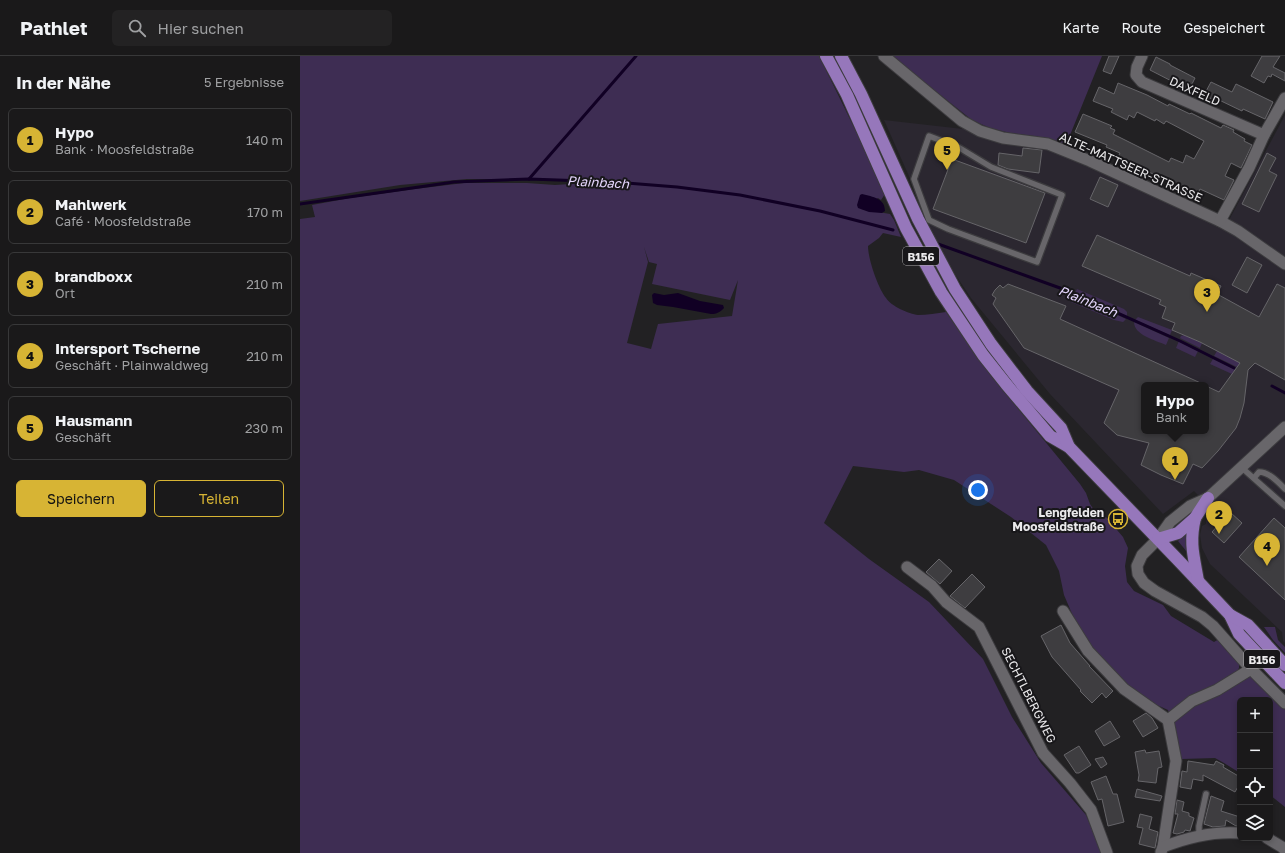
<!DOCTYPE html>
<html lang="de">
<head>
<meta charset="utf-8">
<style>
	:root { --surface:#1a191a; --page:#232223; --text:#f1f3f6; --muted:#9fa0a2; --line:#383839; --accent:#d7b434 }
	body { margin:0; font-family:"Golos Text",sans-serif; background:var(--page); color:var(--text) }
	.controls { position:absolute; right:12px; bottom:12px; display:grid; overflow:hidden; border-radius:6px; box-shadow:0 2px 6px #0003 }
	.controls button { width:36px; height:36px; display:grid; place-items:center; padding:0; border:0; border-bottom:1px solid var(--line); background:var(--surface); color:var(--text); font:20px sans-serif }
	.you { position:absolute; left:678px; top:434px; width:14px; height:14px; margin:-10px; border:3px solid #fff; border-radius:50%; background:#1a73e8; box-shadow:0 0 0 6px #1a73e833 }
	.badge { display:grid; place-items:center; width:26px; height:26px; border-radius:50%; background:var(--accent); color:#111; font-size:13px; font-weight:700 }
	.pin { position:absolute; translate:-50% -33px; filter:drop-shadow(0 1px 2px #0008) }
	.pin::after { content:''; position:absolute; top:21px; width:14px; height:12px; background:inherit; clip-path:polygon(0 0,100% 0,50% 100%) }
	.popup { position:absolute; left:841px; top:326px; width:68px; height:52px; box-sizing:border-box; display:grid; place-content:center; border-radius:6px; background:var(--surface); filter:drop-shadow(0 1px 3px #0005); font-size:13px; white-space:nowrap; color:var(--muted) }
	.popup b { font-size:15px; color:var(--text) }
	.popup::after { content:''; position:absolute; left:50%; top:100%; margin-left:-8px; border:8px solid transparent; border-top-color:var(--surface) }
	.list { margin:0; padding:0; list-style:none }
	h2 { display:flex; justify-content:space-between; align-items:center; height:52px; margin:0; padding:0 16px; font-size:17px }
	h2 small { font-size:13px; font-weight:400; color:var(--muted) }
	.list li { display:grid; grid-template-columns:26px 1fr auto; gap:12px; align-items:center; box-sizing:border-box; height:64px; margin:0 8px 8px; padding:0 8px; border:1px solid var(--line); border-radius:6px }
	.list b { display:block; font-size:15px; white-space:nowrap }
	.list p { margin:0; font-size:13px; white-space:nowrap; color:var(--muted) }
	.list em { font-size:13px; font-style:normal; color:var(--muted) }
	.actions { display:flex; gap:8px; padding:12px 16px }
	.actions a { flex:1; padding:9px 0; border:1px solid var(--accent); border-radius:6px; text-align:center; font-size:14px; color:var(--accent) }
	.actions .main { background:var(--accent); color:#111 }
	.icon { flex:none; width:22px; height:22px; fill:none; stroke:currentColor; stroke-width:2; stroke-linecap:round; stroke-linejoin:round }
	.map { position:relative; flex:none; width:985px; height:797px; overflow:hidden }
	header { display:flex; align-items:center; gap:24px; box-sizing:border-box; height:56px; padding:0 20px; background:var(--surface); border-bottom:1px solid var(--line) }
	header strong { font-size:19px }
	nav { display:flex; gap:22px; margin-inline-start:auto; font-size:14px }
	.search { width:280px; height:36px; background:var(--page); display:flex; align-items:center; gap:10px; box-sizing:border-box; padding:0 14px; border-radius:6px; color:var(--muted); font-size:15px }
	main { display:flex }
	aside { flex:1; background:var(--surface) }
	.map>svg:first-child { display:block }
	.built { fill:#2b2730; fill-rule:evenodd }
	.green { fill:#3e2d53; fill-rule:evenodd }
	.water { fill:#110024 }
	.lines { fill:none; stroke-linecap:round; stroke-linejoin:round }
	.stream { stroke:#110024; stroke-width:3 }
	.building { fill:#3e3d40; stroke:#666569 }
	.service-casing { stroke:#3c3b3e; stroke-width:8 }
	.minor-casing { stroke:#3c3b3e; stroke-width:13 }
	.primary-casing { stroke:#3c3b3e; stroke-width:14 }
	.service { stroke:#68666a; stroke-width:5.5 }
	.minor { stroke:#68666a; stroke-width:11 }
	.primary { stroke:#9677bb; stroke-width:12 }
	.labels { text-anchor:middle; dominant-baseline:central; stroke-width:4; stroke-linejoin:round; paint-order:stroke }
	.shield { fill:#18171a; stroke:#abaaac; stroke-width:1 }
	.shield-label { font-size:11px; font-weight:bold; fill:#eae9eb }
	.street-label { font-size:12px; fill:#eae9eb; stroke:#18171a }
	.poi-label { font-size:12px; font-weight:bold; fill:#eae9eb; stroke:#18171a; text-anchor:end }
	.water-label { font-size:13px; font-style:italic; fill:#e5d6fd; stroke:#18171a }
</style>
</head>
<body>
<header>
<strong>Pathlet</strong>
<div class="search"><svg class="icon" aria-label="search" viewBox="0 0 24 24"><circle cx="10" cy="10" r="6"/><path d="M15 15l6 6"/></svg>Hier suchen</div>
<nav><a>Karte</a><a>Route</a><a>Gespeichert</a></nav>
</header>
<main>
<aside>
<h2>In der Nähe<small>5 Ergebnisse</small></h2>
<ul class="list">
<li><span class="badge">1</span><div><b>Hypo</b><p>Bank · Moosfeldstraße</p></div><em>140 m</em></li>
<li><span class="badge">2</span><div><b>Mahlwerk</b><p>Café · Moosfeldstraße</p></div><em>170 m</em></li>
<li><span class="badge">3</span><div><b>brandboxx</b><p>Ort</p></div><em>210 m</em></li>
<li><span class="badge">4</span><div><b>Intersport Tscherne</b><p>Geschäft · Plainwaldweg</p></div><em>210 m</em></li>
<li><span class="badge">5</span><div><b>Hausmann</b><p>Geschäft</p></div><em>230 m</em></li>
</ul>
<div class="actions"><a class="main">Speichern</a><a>Teilen</a></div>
</aside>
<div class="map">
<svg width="985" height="797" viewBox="0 0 985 797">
	<rect width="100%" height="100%" fill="#222123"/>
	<!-- built -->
	<path class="built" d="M 985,59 L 985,587 L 983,585 L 982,576 L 910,508 L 902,492 L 900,479 L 902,470 L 906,468 L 906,460 L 912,453 L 894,435 L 863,458 L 750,338 L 671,242 L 643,200 L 626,164 L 621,147 L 584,64 L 663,73 L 672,64 L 690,72 L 709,77 L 734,80 L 748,83 L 766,89 L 929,164 ZM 844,329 L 906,329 L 906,375 L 844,375 Z"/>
	<!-- green -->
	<g class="green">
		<path d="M 0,0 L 519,0 L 574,112 L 585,138 L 581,144 L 578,142 L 561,153 L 590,158 L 594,164 L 601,181 L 583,177 L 579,182 L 568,190 C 568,203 578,232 586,242 C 591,250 609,258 618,259 C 627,259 637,257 646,256 L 692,321 L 780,428 L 786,437 L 790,448 L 796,457 L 806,461 L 823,481 L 828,492 L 825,510 L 827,526 L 834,535 L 863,549 L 871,560 L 914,586 L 919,583 L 939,605 L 939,612 L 937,616 L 955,618 L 985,649 L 985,751 L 970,739 L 970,644 L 940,644 L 940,717 L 924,707 L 915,702 L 882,703 L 876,691 L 872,665 L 868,654 L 848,645 L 829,633 L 799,604 L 779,574 L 764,539 L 759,515 L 746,489 L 711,461 L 654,424 L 619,414 L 604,416 L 553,410 L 524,467 L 569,503 L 629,546 L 683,603 L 712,661 L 741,707 L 786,759 L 802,797 L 0,797 L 0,163 L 15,161 L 12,149 L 50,142 L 115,133 L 164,127 L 227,127 L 255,129 L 319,125 L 250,123 L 167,123 L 100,129 L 0,145 ZM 344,191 L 349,206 L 357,208 L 352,228 L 430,244 L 438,224 L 432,260 L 358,268 L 351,293 L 327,287 L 348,206 Z"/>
		<polygon points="591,0 802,0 766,89 734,80 710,77 690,72 672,64"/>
		<polygon points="777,233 824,253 827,256 827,260 775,237"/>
		<polygon points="770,239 774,240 774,239 826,263 823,266 814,264 771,246 769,242"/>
		<polygon points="838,261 872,274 870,279 835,264"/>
		<path d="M 834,266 L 869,282 L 866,289 C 855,284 834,279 834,266 Z"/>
		<polygon points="884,279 902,287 900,292 880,282 881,280"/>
		<polygon points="879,285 898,295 895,301 876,292"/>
		<polygon points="917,295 940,307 937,311 914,300"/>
		<polygon points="913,303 935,313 932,318 910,308"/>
		<polygon points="888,475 887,496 878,485"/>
		<polygon points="964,571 975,571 978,584 985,591 985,597 973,584"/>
	</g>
	<!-- water -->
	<g class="water">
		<path d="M 562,138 C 573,141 585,142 585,155 L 582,157 L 569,156 L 558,152 L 557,149 L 560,139 Z"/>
		<path d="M 354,237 L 364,239 L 378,237 L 400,245 L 423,249 L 424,252 C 420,256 417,258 411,258 L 373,251 L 357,249 L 353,247 L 352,239 Z"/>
	</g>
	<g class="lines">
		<!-- stream -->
		<g class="stream">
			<polyline points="229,123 336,0"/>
			<polyline points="0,148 154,126 229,123 314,126 377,131 440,139 520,155 593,174"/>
			<polyline points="638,188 760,232 795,247 880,285 934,312"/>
			<polyline points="972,330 985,337"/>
		</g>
	</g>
	<!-- building -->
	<g class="building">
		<polygon points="809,0 819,0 811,18 803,15"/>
		<polygon points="962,0 980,0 973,11 985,17 985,25 972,18 971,21 968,20 964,27 951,20"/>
		<polygon points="856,1 870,8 870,9 895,22 889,34 850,14"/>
		<polygon points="911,26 932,36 936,28 973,46 965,63 943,53 942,55 917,43 916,45 904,39"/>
		<polygon points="818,27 847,39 868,50 869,48 890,58 891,57 921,72 923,69 934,74 933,76 945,83 944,85 952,89 941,112 931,107 925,120 934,124 924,144 900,133 897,140 833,108 832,110 817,103 820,97 806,91 807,89 775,76 783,58 812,70 810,72 815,74 813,78 869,106 871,102 883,107 886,99 894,103 904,85 866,65 864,68 856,63 855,65 837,56 834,62 829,59 827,64 811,56 813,53 793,45 799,31 814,38"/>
		<polygon points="723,92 742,94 739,117 708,113 698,109 699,97 722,100"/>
		<polygon points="967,97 976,102 969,115 977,119 959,156 942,148"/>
		<polygon points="652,103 745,137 726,187 633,153"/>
		<polygon points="800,121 818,129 808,151 790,143"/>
		<polygon points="797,179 890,220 891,217 921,230 917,238 959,261 977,228 985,232 985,324 955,307 948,314 944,347 940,362 936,372 918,395 902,412 893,408 883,428 861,419 841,409 849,387 817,379 804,367 819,334 724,292 693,248 696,242 692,239 695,234 700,229 703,232 708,228 766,250 760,263 905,329 844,329 844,375 906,375 906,330 919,336 940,307 900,286 872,274 875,267 862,262 866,251 859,248 861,244 782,210"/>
		<polygon points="947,201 962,209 947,237 932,229"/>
		<polygon points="930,456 942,467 924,487 912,476"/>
		<polygon points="974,462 985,472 985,544 939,501"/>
		<polygon points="639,503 652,515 640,528 626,516"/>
		<polygon points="672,518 685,531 665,552 650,540"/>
		<polygon points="761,569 770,587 790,610 789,610 813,635 806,642 802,637 792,647 780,635 781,634 752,601 741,580"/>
		<polygon points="846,657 852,662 858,672 843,681 833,665"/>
		<polygon points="810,665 820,681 804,690 795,675"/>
		<polygon points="779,690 791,709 779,717 776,717 764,699"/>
		<polygon points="845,694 846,697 859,695 862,711 858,712 856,727 838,725 839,719 835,696"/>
		<polygon points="803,701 807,708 801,712 795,703"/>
		<polygon points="888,705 914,709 916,705 924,709 923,711 940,721 940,727 935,736 903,719 903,725 893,723 891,733 880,731 882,715 887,716"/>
		<polygon points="806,720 813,738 817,738 824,766 808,770 802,743 798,744 791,726"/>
		<polygon points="837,733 862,740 860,745 835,741"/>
		<polygon points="911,740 924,745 921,755 940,761 940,770 936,770 926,764 925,770 913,771 904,768"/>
		<polygon points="877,744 884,746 882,755 889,757 889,760 894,762 890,775 885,774 884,776 877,778 873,777 878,758 875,758"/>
		<polygon points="840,758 852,761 849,773 858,776 855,792 839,788 843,772 837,771"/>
	</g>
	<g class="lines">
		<defs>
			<g id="service">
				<polygon points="629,80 658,91 691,111 762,139 737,206 648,173 629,164 614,123"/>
				<polyline points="941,411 985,450"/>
				<path d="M 954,422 L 959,416 C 969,416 978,426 985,433"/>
				<polyline points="899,779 899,770 906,738"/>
			</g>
			<g id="minor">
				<polyline points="584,0 662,65 680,75 703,82 748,88 790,105 920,165 938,175 985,208"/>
				<polyline points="842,0 837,11 836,19 842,26 964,79"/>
				<polyline points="920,165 949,112 964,79 985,42"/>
				<polyline points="985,371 908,442 890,450 870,466 858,483 842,499 837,510 838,518 844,527 855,535 902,561 913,570 951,613 985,647"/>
				<polyline points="607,511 632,530 646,546 679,571 743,697 770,727 791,754 807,797"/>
				<polyline points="763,555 788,595 824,633 868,664"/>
				<polyline points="967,782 982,791 985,794"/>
				<polyline points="863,791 876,705 868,664 892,645 917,634 951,613"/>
				<path d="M 861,796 L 863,791 C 888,781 913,775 940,777"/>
			</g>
			<g id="primary">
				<polyline points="526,0 547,39 606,172 641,236 683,299 706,328 750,380 769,391 878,504 930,559 939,578 985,627"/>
				<polyline points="541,0 561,38 618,163 655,233 691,288 727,335 761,372 769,391"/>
				<path d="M 895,462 C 889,487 894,501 898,525"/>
				<polyline points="858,483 878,477 895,462 908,442"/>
				<polyline points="930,559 948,569 985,609"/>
			</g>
		</defs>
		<!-- service casing -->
		<use href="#service" class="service-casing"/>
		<!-- minor casing -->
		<use href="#minor" class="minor-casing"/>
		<!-- primary casing -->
		<use href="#primary" class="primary-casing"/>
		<!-- service -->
		<use href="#service" class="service"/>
		<!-- minor -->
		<use href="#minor" class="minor"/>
		<!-- primary -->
		<use href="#primary" class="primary"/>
	</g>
	<!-- icons -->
	<defs>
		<symbol id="bus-ring" viewBox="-11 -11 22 22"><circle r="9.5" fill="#18171a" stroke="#d7b434" stroke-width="1.5"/><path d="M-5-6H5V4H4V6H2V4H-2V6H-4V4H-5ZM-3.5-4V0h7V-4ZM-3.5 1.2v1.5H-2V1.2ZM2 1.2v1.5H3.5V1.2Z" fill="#d7b434"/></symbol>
	</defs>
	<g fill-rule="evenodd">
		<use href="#bus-ring" x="807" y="452" width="22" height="22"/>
	</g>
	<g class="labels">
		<!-- shield labels -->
		<g class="shield">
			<rect x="603" y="191" width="36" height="18" rx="3"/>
			<rect x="944" y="594" width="36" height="18" rx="3"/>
		</g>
		<g class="shield-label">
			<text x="621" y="200">B156</text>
			<text x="962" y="603">B156</text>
		</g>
		<!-- street labels -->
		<g class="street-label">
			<text transform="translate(895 35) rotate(24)">DAXFELD</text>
			<text transform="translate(831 111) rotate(24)">ALTE-MATTSEER-STRASSE</text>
			<text transform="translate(729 639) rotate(63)">SECHTLBERGWEG</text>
		</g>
		<!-- poi labels -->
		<g class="poi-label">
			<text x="804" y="456">Lengfelden<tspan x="804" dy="14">Moosfeldstraße</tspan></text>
		</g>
		<!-- water labels -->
		<g class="water-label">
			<text transform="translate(298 126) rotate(3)">Plainbach</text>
			<text transform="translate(788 245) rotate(22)">Plainbach</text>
		</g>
	</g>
</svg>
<div class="controls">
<button>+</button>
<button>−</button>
<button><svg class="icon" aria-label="locate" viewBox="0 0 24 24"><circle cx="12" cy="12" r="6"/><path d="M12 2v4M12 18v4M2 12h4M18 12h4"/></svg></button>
<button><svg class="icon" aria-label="layers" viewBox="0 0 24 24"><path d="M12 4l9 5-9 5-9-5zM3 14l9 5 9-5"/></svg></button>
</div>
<div class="you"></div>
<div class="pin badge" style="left:875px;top:424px">1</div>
<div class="popup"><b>Hypo</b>Bank</div>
<div class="pin badge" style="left:919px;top:478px">2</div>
<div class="pin badge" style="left:907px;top:256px">3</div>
<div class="pin badge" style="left:967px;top:510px">4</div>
<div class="pin badge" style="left:647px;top:114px">5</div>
</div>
</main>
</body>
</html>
